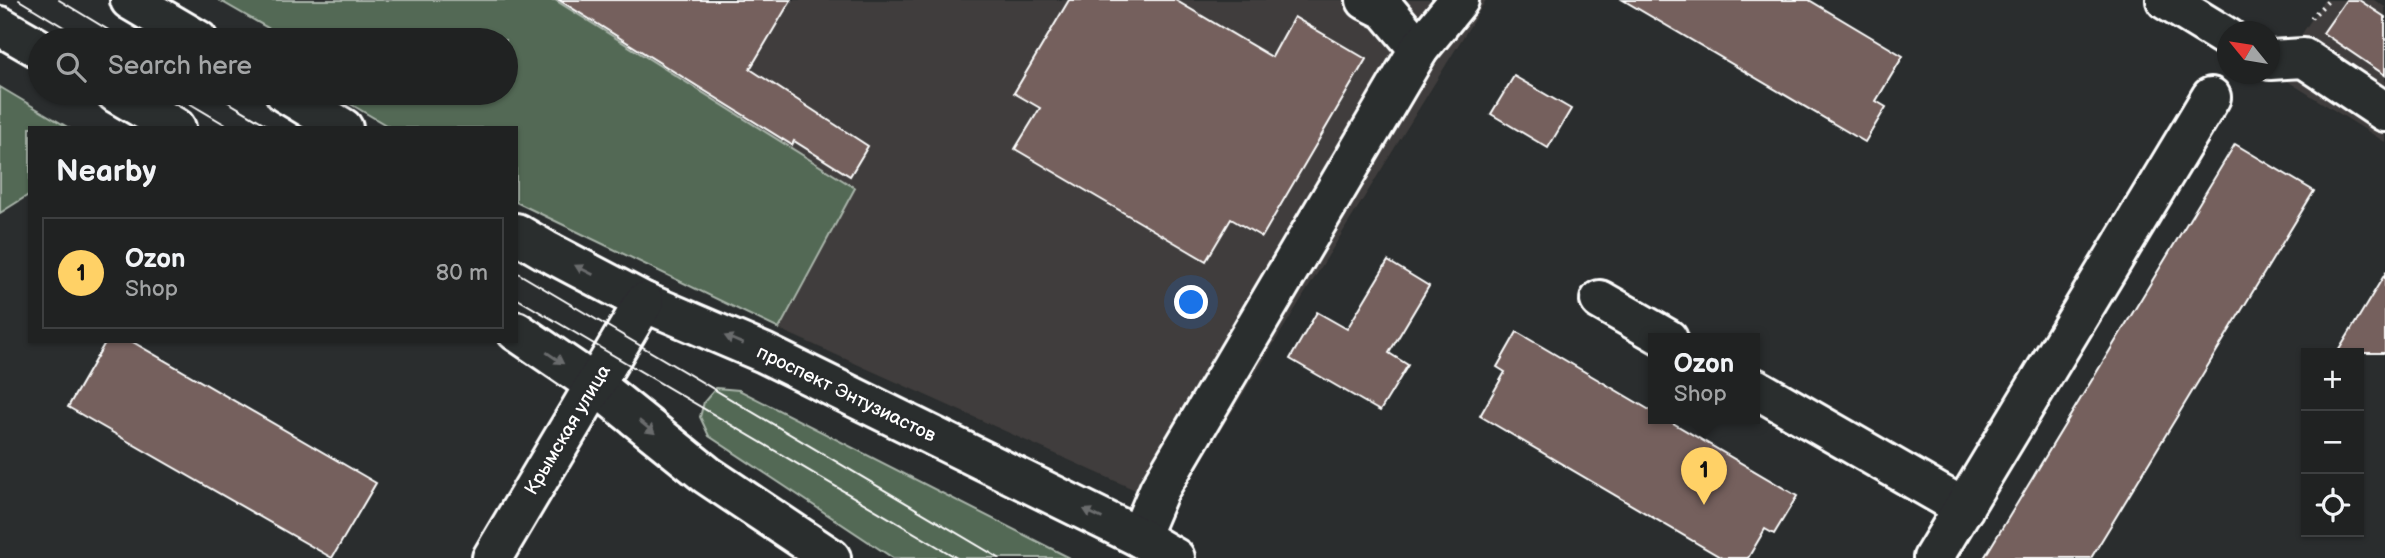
<!DOCTYPE html>
<html lang="en">
<head>
<meta charset="utf-8">
<style>
	:root { --surface:#202222; --page:#282a2a; --text:#f1f3f6; --muted:#a2a4a5; --line:#3d3f40; --accent:#ffd166 }
	body { margin:0; font-family:"Balsamiq Sans",sans-serif; background:var(--page); color:var(--text) }
	.controls { position:absolute; right:21px; bottom:21px; display:grid; overflow:hidden; border-radius:0px; box-shadow:0 2px 5px #0004 }
	.controls button { width:63px; height:63px; display:grid; place-items:center; padding:0; border:0; border-bottom:2px solid var(--line); background:var(--surface); color:var(--text); font:35px sans-serif }
	.compass { position:absolute; left:2217px; top:21px; width:63px; height:63px; border-radius:50%; background:var(--surface); box-shadow:0 2px 5px #0004; rotate:300deg }
	.you { position:absolute; left:1192px; top:303px; width:24px; height:24px; margin:-18px; border:5px solid #fff; border-radius:50%; background:#1a73e8; box-shadow:0 0 0 10px #1a73e833 }
	.badge { display:grid; place-items:center; width:46px; height:46px; border-radius:50%; background:var(--accent); color:#111; font-size:23px; font-weight:700 }
	.pin { position:absolute; translate:-50% -58px; filter:drop-shadow(0 2px 4px #0008) }
	.pin::after { content:''; position:absolute; top:37px; width:24px; height:21px; background:inherit; clip-path:polygon(0 0,100% 0,50% 100%) }
	.popup { position:absolute; left:1648px; top:333px; width:112px; height:91px; box-sizing:border-box; display:grid; place-content:center; border-radius:0px; background:var(--surface); filter:drop-shadow(0 2px 5px #0005); font-size:23px; white-space:nowrap; color:var(--muted) }
	.popup b { font-size:26px; color:var(--text) }
	.popup::after { content:''; position:absolute; left:50%; top:100%; margin-left:-14px; border:14px solid transparent; border-top-color:var(--surface) }
	.list { margin:0; padding:0; list-style:none }
	h2 { display:flex; justify-content:space-between; align-items:center; height:91px; margin:0; padding:0 28px; font-size:30px }
	h2 small { font-size:23px; font-weight:400; color:var(--muted) }
	.list li { display:grid; grid-template-columns:46px 1fr auto; gap:21px; align-items:center; box-sizing:border-box; height:112px; margin:0 14px 14px; padding:0 14px; border:2px solid var(--line); border-radius:0px }
	.list b { display:block; font-size:26px; white-space:nowrap }
	.list p { margin:0; font-size:23px; white-space:nowrap; color:var(--muted) }
	.list em { font-size:23px; font-style:normal; color:var(--muted) }
	.icon { flex:none; width:38px; height:38px; fill:none; stroke:currentColor; stroke-width:2; stroke-linecap:round; stroke-linejoin:round }
	.map { position:relative; flex:none; width:2385px; height:558px; overflow:hidden }
	.search { position:absolute; background:var(--surface); box-shadow:0 2px 5px #0004; left:28px; top:28px; width:490px; height:77px; display:flex; align-items:center; gap:18px; box-sizing:border-box; padding:0 24px; border-radius:38px; color:var(--muted); font-size:26px }
	.panel { position:absolute; background:var(--surface); box-shadow:0 2px 5px #0004; left:28px; top:126px; width:490px; height:217px; border-radius:0px }
	.map>svg:first-child { display:block }
	.built { fill:#403d3c }
	.green { fill:#536955; stroke:#a9b4aa; stroke-width:2 }
	.building { fill:#74615d; stroke:#fff; stroke-width:2 }
	.lines { fill:none; stroke-linecap:round; stroke-linejoin:round }
	.minor-casing { stroke:#fff; stroke-width:44 }
	.major-casing { stroke:#fff; stroke-width:44 }
	.path { stroke:#fff; stroke-width:4.5; stroke-dasharray:2 5; stroke-linecap:butt }
	.minor { stroke:#2a2d2e; stroke-width:38 }
	.major { stroke:#2a2d2e; stroke-width:38 }
	.tram { stroke:#fff; stroke-width:2 }
	.oneway { fill:#6a6c6d }
	.labels { text-anchor:middle; dominant-baseline:central; stroke-width:5; stroke-linejoin:round; paint-order:stroke }
	.street-label { font-size:19px; fill:#fff; stroke:#2a2d2e }
</style>
</head>
<body>
<div class="map">
<svg width="2385" height="558" viewBox="0 0 2385 558">
	<rect width="100%" height="100%" fill="#2a2d2e"/>
	<filter id="ink" filterUnits="userSpaceOnUse"><feTurbulence type="fractalNoise" baseFrequency=".0143" numOctaves="2"/><feDisplacementMap in="SourceGraphic" scale="14" xChannelSelector="R" yChannelSelector="G"/><feConvolveMatrix kernelMatrix="1 2 1 2 8 2 1 2 1" color-interpolation-filters="sRGB"/></filter>
	<g filter="url(#ink)">
		<!-- built -->
		<g class="built">
			<polygon points="629,0 1486,0 1173,507 779,329 855,188 608,33"/>
			<polygon points="2324,0 2374,0 2385,7 2385,142 2276,74"/>
		</g>
		<!-- green -->
		<g class="green">
			<polygon points="219,0 555,0 855,188 779,329 516,202 516,128 391,128 332,93 506,93 506,40 274,40 280,35"/>
			<polygon points="0,87 69,128 30,128 30,194 0,213"/>
			<polygon points="716,388 739,390 1070,558 893,558 709,436 700,417 704,402"/>
		</g>
		<!-- building -->
		<g class="building">
			<polygon points="559,0 791,0 750,69 868,146 850,176 794,141 792,145"/>
			<polygon points="1069,0 1175,0 1272,57 1294,17 1366,59 1262,237 1231,219 1206,261 1015,149 1040,108 1014,93"/>
			<polygon points="1623,0 1809,0 1903,56 1876,101 1886,107 1865,142"/>
			<polygon points="2346,0 2359,0 2385,17 2385,75 2323,33"/>
			<polygon points="1514,76 1571,109 1548,148 1491,114"/>
			<polygon points="2235,144 2314,191 2091,558 1984,558"/>
			<polygon points="1388,261 1429,286 1389,353 1408,365 1380,411 1290,359 1317,312 1347,329"/>
			<polygon points="2385,274 2385,353 2337,353"/>
			<polygon points="1517,332 1653,412 1653,419 1666,419 1797,496 1774,534 1765,529 1748,558 1722,558 1480,416 1505,372 1497,367"/>
			<polygon points="106,341 131,341 376,483 332,558 68,407"/>
		</g>
		<g class="lines">
			<defs>
				<g id="minor">
					<polyline points="1366,0 1386,10 1419,49"/>
					<polyline points="2166,0 2228,38"/>
					<polyline points="2270,60 2304,58 2385,112"/>
					<polyline points="1600,300 1668,339"/>
					<polyline points="1755,388 1964,508"/>
					<polyline points="1139,537 1159,490 1419,49 1459,0"/>
					<polyline points="1933,558 2211,97"/>
				</g>
				<g id="major">
					<polyline points="130,0 198,40"/>
					<polyline points="0,26 40,49"/>
					<polyline points="116,93 176,128"/>
					<polyline points="285,93 343,128"/>
					<polyline points="516,233 545,250 644,302 764,353 1139,537 1175,558"/>
					<polyline points="516,331 594,384 707,475 831,558"/>
					<polyline points="492,558 644,302"/>
				</g>
			</defs>
			<!-- minor casing -->
			<use href="#minor" class="minor-casing"/>
			<!-- major casing -->
			<use href="#major" class="major-casing"/>
			<!-- path -->
			<polyline class="path" points="2311,18 2329,0"/>
			<!-- minor -->
			<use href="#minor" class="minor"/>
			<!-- major -->
			<use href="#major" class="major"/>
			<!-- tram -->
			<g class="tram">
				<polyline points="19,0 85,40"/>
				<polyline points="59,0 125,40"/>
				<polyline points="172,93 231,128"/>
				<polyline points="213,93 272,128"/>
				<polyline points="516,272 999,558"/>
				<polyline points="516,298 957,558"/>
			</g>
		</g>
		<!-- one-way arrows -->
		<defs><path id="oneway-solid" d="M-6-.8H1V-3.2L6.5 0L1 3.2V.8H-6Z" transform="scale(1.75)"/></defs>
		<g class="oneway">
			<use href="#oneway-solid" transform="translate(584 270) rotate(-153)"/>
			<use href="#oneway-solid" transform="translate(734 340) rotate(-157)"/>
			<use href="#oneway-solid" transform="translate(555 358) rotate(34)"/>
			<use href="#oneway-solid" transform="translate(647 427) rotate(39)"/>
			<use href="#oneway-solid" transform="translate(1093 514) rotate(-154)"/>
		</g>
	</g>
	<g class="labels">
		<!-- street labels -->
		<g class="street-label">
			<text transform="translate(846 394) rotate(26)">проспект Энтузиастов</text>
			<text transform="translate(568 430) rotate(-59)">Крымская улица</text>
		</g>
	</g>
</svg>
<div class="controls">
<button>+</button>
<button>−</button>
<button><svg class="icon" aria-label="locate" viewBox="0 0 24 24"><circle cx="12" cy="12" r="6"/><path d="M12 2v4M12 18v4M2 12h4M18 12h4"/></svg></button>
</div>
<svg class="compass" viewBox="-18 -18 36 36"><path d="M0-13l5 13h-10z" fill="#e53935"/><path d="M0 13l5-13h-10z" fill="#a2a4a5"/></svg>
<div class="you"></div>
<div class="pin badge" style="left:1704px;top:505px">1</div>
<div class="popup"><b>Ozon</b>Shop</div>
<div class="search"><svg class="icon" aria-label="search" viewBox="0 0 24 24"><circle cx="10" cy="10" r="6"/><path d="M15 15l6 6"/></svg>Search here</div>
<section class="panel">
<h2>Nearby<small></small></h2>
<ul class="list">
<li><span class="badge">1</span><div><b>Ozon</b><p>Shop</p></div><em>80 m</em></li>
</ul>
</section>
</div>
</body>
</html>
